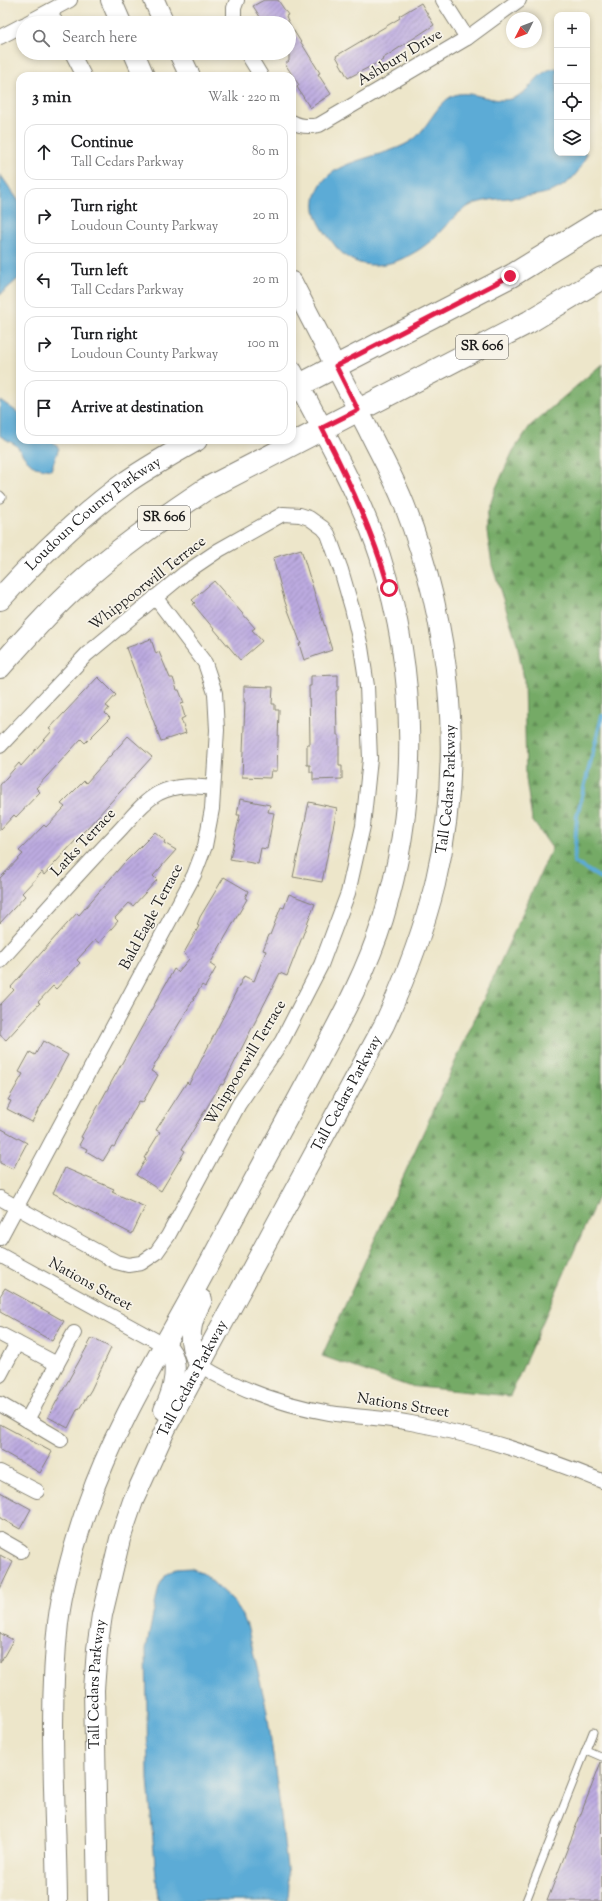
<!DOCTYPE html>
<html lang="en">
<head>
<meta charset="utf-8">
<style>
	:root { --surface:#fff; --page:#f2f2f2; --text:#202124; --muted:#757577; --line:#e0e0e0 }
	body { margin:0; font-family:"Sorts Mill Goudy",serif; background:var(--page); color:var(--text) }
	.controls { position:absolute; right:12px; top:12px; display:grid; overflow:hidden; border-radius:8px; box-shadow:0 2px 6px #0003 }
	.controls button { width:36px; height:36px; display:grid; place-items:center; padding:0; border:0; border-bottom:1px solid var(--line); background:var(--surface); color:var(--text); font:20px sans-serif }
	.compass { position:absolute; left:506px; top:12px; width:36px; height:36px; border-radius:50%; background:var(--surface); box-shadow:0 2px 6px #0003; rotate:228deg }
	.stop { position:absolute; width:12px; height:12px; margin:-9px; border:3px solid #e11d48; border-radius:50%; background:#fff }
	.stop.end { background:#e11d48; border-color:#fff; box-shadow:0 1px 4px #0008 }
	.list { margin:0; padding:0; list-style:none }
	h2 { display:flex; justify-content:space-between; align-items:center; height:52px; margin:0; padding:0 16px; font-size:17px }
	h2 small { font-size:13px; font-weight:400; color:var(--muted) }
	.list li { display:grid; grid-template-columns:26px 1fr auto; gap:12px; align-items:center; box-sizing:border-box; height:56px; margin:0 8px 8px; padding:0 8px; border:1px solid var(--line); border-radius:12px }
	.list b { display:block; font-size:15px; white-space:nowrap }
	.list p { margin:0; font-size:13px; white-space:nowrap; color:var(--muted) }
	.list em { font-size:13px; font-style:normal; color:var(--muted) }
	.icon { flex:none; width:22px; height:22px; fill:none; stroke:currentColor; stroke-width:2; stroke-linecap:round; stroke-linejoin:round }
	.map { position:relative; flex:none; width:602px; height:1901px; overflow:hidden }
	.search { position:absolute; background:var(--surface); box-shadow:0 2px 6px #0003; left:16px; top:16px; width:280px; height:44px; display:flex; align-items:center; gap:10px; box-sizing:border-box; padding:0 14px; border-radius:22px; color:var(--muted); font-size:15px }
	.panel { position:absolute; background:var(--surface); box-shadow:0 2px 6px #0003; left:16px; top:72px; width:280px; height:372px; border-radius:12px }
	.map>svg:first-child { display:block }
	.forest { fill:url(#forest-firs); stroke:#486341 }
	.water { fill:#5cabd6; stroke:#3c6479 }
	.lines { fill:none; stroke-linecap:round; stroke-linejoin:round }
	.stream { stroke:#5cabd6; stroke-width:4 }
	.building { fill:url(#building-hatch) }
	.service-casing { stroke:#848173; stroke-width:9 }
	.minor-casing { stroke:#848173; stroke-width:16 }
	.secondary-casing { stroke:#848173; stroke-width:22 }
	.primary-casing { stroke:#848173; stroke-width:24 }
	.service { stroke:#fff; stroke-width:7 }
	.minor { stroke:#fff; stroke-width:14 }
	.secondary { stroke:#fff; stroke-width:20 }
	.primary { stroke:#fff; stroke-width:22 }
	.route { stroke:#e11d48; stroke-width:5 }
	.labels { text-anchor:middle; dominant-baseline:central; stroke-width:3.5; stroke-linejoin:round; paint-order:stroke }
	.shield { fill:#f7f3e8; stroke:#5e5c59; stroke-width:1 }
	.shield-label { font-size:14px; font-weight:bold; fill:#1c1c1c }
	.street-label { font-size:15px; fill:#1c1c1c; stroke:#f7f3e8 }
</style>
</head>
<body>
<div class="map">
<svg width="602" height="1901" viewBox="0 0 602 1901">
	<defs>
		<pattern id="forest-firs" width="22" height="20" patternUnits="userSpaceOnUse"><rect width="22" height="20" fill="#75aa66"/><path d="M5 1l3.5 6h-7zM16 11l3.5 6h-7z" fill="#5f8a53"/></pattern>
		<pattern id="building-hatch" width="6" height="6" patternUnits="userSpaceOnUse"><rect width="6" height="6" fill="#bcaae0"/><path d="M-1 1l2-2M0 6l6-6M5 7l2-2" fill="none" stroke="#988ab5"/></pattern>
	</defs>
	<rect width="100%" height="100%" fill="#f7f3e8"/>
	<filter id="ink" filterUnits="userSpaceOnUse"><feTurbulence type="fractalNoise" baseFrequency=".025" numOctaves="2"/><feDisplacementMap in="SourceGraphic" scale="8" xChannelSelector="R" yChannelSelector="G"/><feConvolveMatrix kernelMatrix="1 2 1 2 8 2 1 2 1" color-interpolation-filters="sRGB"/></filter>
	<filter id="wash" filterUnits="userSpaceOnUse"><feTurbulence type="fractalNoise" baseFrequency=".012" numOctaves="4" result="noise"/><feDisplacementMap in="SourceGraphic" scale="16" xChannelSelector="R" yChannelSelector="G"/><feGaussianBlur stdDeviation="0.9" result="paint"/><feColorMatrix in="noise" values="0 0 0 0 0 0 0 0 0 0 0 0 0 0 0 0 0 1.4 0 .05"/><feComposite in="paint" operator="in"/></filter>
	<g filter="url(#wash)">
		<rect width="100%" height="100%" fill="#ede6ca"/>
		<!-- forest -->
		<polygon class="forest" points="602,364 602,1188 510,1396 408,1386 322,1356 552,848 532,820 526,779 524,679 517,643 492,565 487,532 487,515 495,490 513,451 530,426"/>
		<!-- water -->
		<g class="water">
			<path d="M 557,68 L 557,153 L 587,153 C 568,207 522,192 480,202 C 456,208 445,230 427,244 C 417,252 402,260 390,263 C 369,268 351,264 337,248 C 323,230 308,213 318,190 C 332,156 390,159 415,138 C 429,126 439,98 458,94 C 477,91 497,106 516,97 C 532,90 538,69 557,68 Z"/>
			<polygon points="0,174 20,203 20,277 0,295"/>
			<polygon points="0,400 20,414 20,440 50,440 59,448 51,470 35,467 25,458 16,445 0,436"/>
			<polygon points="191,1568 204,1574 235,1603 247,1625 267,1711 280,1807 289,1885 288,1901 158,1901 148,1779 146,1649 159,1586 166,1575 175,1569"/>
		</g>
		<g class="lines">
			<!-- stream -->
			<polyline class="stream" points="602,716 577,816 574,862 602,879"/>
		</g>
		<g id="blocks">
			<!-- building -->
			<g class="building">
				<polygon points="264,0 278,0 288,15 286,16 289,23 320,73 318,74 331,94 310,108 297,87 299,85 285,64 289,61 289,23 264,23 253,6"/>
				<polygon points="421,3 434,25 382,59 383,60 348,78 336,56 400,18 399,16"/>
				<polygon points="301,549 332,650 304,660 299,644 301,644 285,602 273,558"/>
				<polygon points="214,581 255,628 252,630 262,641 240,660 193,604 195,603 192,600"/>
				<polygon points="151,639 156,654 159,652 170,678 173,678 177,690 179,690 184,703 181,704 185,717 181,719 186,733 161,741 126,648"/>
				<polygon points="338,675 338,690 336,691 337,735 339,735 339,766 342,766 342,779 313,780 313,772 310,772 310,765 307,765 307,744 310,744 309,686 311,686 311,676"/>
				<polygon points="98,677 116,695 106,706 109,708 105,713 110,718 85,743 81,739 36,788 40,792 16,817 14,815 0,830 0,785 19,763 21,766 52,731 49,729"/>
				<polygon points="244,686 273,687 272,704 275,704 275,710 279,710 277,771 271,771 270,778 242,777 245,702 244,702"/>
				<polygon points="128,736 152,757 44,875 42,872 22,893 25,896 0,923 0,878 23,854 19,851 44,825 46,827 65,807 61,804 84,781 86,783"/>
				<polygon points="240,799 270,805 268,812 274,813 267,849 261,848 258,864 230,859 240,815 237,815"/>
				<polygon points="309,802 337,808 322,882 293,877"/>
				<polygon points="155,832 165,840 164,843 176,850 153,876 157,880 133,906 129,903 115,918 118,921 99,943 95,940 77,960 80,963 56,989 53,986 38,1002 40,1003 6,1040 0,1035 0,1005 14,990 11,987 58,934 77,913 79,915 124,863"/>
				<polygon points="224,877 248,891 245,898 247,899 210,964 216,968 205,987 202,985 151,1071 158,1075 143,1102 139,1101 114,1147 112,1146 103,1161 86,1151 87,1149 79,1145 83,1138 81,1137 174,969 178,972 189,959 184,953 199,926 197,925 200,917"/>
				<polygon points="289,894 315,904 287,976 280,973 223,1085 221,1084 198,1122 182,1149 185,1151 161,1191 136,1175 146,1159 144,1158 160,1132 156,1130 187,1082 189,1084 244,976 254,981 266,951 263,950 269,935 270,935 281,907 284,908"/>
				<polygon points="43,1041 68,1055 32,1122 7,1109 11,1101 8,1100 23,1074 19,1072 30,1052 35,1055"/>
				<polygon points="0,1128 27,1143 13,1169 0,1163"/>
				<polygon points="65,1168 114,1189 112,1192 145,1207 132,1234 53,1193"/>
				<polygon points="5,1288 64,1321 52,1341 0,1312 0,1296"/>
				<polygon points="92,1338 111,1348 91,1390 79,1409 78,1408 68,1428 48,1417"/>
				<polygon points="0,1424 52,1452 40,1473 0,1450"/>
				<polygon points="0,1492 31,1509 20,1529 0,1518"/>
				<polygon points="0,1555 13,1562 0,1589"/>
				<polygon points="0,1633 13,1640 0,1663"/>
				<polygon points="601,1762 602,1901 547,1901"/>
			</g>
		</g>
	</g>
	<g filter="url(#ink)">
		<use href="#blocks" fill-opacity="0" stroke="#848173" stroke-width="1"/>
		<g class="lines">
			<defs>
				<g id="service">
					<polyline points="0,495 2,497 0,499"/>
					<polyline points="586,1750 602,1757"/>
					<polyline points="526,1901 593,1732"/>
				</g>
				<g id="minor">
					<polyline points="443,0 467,38"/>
					<polyline points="50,11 56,23"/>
					<polyline points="27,23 70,0"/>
					<polyline points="234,23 234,8 237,0"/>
					<polyline points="0,37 23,25"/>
					<polyline points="72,53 84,76"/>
					<polyline points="247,53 261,76"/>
					<path d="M 292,122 C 301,127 309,127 319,125 L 467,38 L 519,0"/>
					<polyline points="0,746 87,654 185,573 219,550 283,514 300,515 309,518 323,528 328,534 341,570 352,608 361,647 367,686 370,759 363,826 348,893 321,965 282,1041 239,1104 168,1236 156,1253 141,1263 128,1265 116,1262 0,1198"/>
					<path d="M 0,961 C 38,919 76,876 115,835 C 129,821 142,802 159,793 C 177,784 194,786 213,788"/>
					<polyline points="0,1238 194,875 205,846 212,809 217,730 215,693 205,663 155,597"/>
					<polyline points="0,1255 164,1345"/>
					<polyline points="0,1334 57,1364 74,1333"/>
					<path d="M 200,1365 C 239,1390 284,1405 330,1413 C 357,1417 384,1418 411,1423 C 477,1435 540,1456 602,1481"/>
					<polyline points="0,1375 17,1343"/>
					<polyline points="0,1404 61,1440"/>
					<polyline points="27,1420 57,1364"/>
					<polyline points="0,1472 37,1491"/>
					<polyline points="0,1539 21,1551"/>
				</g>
				<g id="secondary">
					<polyline points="111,0 121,23"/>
					<polyline points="154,0 164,23"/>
					<polyline points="134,53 144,76"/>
					<polyline points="179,53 190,76"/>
					<path d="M 200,1365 C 185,1342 190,1322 202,1300"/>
					<path d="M 164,1410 C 173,1393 183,1359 164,1345"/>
					<path d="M 57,1901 C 56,1809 48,1715 58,1623 C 63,1582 75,1542 88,1504 C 115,1426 159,1356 198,1284 C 234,1217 271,1149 307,1082 C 335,1029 365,977 383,919 C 419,800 418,674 380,556 C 359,491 323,432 292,371"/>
					<path id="s1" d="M 98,1901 L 94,1690 L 97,1649 L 102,1615 L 120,1539 L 133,1501 L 166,1428 L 384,1025 C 405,979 423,933 435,884 C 465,757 451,624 404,504 C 394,478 380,454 368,429 C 343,380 317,331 292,282"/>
				</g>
				<g id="primary">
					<polyline points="292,389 511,276 602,220"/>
					<path id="s2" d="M 0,599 C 39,556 81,515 128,481 C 150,466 173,453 196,440"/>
					<path d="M 0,667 C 24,640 48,612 75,588 C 115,551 161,519 206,489 L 529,322 L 602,278"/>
				</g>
			</defs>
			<!-- service casing -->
			<use href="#service" class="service-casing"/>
			<!-- minor casing -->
			<use href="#minor" class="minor-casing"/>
			<!-- secondary casing -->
			<use href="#secondary" class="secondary-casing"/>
			<!-- primary casing -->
			<use href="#primary" class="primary-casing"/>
			<!-- service -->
			<use href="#service" class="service"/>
			<!-- minor -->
			<use href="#minor" class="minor"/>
			<!-- secondary -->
			<use href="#secondary" class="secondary"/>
			<!-- primary -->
			<use href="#primary" class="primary"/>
		</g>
	</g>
	<g class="lines" filter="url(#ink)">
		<!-- route -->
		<path class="route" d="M 389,588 C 373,533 349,480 322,428 L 358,410 L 336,366 L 510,276"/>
	</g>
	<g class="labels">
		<!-- shield labels -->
		<g class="shield">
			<rect x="456" y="335" width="52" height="24" rx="3"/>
			<rect x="138" y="506" width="52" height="24" rx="3"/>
		</g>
		<g class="shield-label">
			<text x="482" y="347">SR 606</text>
			<text x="164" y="518">SR 606</text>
		</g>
		<!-- street labels -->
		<g class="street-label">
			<text transform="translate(400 58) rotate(-31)">Ashbury Drive</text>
			<text stroke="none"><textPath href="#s2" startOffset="127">Loudoun County Parkway</textPath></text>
			<text transform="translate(148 584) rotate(-38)">Whippoorwill Terrace</text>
			<text stroke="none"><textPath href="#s1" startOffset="1189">Tall Cedars Parkway</textPath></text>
			<text transform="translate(84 843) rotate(-47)">Larks Terrace</text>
			<text transform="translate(152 917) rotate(-62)">Bald Eagle Terrace</text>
			<text transform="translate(246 1063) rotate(-59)">Whippoorwill Terrace</text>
			<text stroke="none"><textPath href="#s1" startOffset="865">Tall Cedars Parkway</textPath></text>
			<text transform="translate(90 1285) rotate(29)">Nations Street</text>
			<text stroke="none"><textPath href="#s1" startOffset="541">Tall Cedars Parkway</textPath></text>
			<text transform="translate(403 1406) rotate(9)">Nations Street</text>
			<text stroke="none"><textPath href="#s1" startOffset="217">Tall Cedars Parkway</textPath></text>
		</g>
	</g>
</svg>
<div class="controls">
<button>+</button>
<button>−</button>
<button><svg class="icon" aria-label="locate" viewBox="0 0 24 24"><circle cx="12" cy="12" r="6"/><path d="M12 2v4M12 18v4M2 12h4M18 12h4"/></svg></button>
<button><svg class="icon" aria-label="layers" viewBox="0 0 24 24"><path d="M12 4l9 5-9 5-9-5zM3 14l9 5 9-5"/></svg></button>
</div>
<svg class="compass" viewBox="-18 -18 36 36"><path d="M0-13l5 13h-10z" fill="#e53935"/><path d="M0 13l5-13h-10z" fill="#757577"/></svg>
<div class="stop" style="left:389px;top:588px"></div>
<div class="stop end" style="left:510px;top:276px"></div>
<div class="search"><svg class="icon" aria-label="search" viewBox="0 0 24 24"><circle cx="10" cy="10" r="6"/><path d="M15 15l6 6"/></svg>Search here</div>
<section class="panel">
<h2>3 min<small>Walk · 220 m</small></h2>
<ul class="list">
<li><svg class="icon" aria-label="ahead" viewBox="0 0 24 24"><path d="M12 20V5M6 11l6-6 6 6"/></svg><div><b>Continue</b><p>Tall Cedars Parkway</p></div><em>80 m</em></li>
<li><svg class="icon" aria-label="right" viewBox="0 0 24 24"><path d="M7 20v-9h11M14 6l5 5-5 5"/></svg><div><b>Turn right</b><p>Loudoun County Parkway</p></div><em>20 m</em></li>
<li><svg class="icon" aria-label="left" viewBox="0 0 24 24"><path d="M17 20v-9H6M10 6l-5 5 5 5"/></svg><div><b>Turn left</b><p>Tall Cedars Parkway</p></div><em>20 m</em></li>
<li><svg class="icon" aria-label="right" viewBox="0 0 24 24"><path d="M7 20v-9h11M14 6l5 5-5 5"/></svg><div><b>Turn right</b><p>Loudoun County Parkway</p></div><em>100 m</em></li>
<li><svg class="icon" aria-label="arrive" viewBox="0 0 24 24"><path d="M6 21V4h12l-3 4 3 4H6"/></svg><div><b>Arrive at destination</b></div></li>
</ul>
</section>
</div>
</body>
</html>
